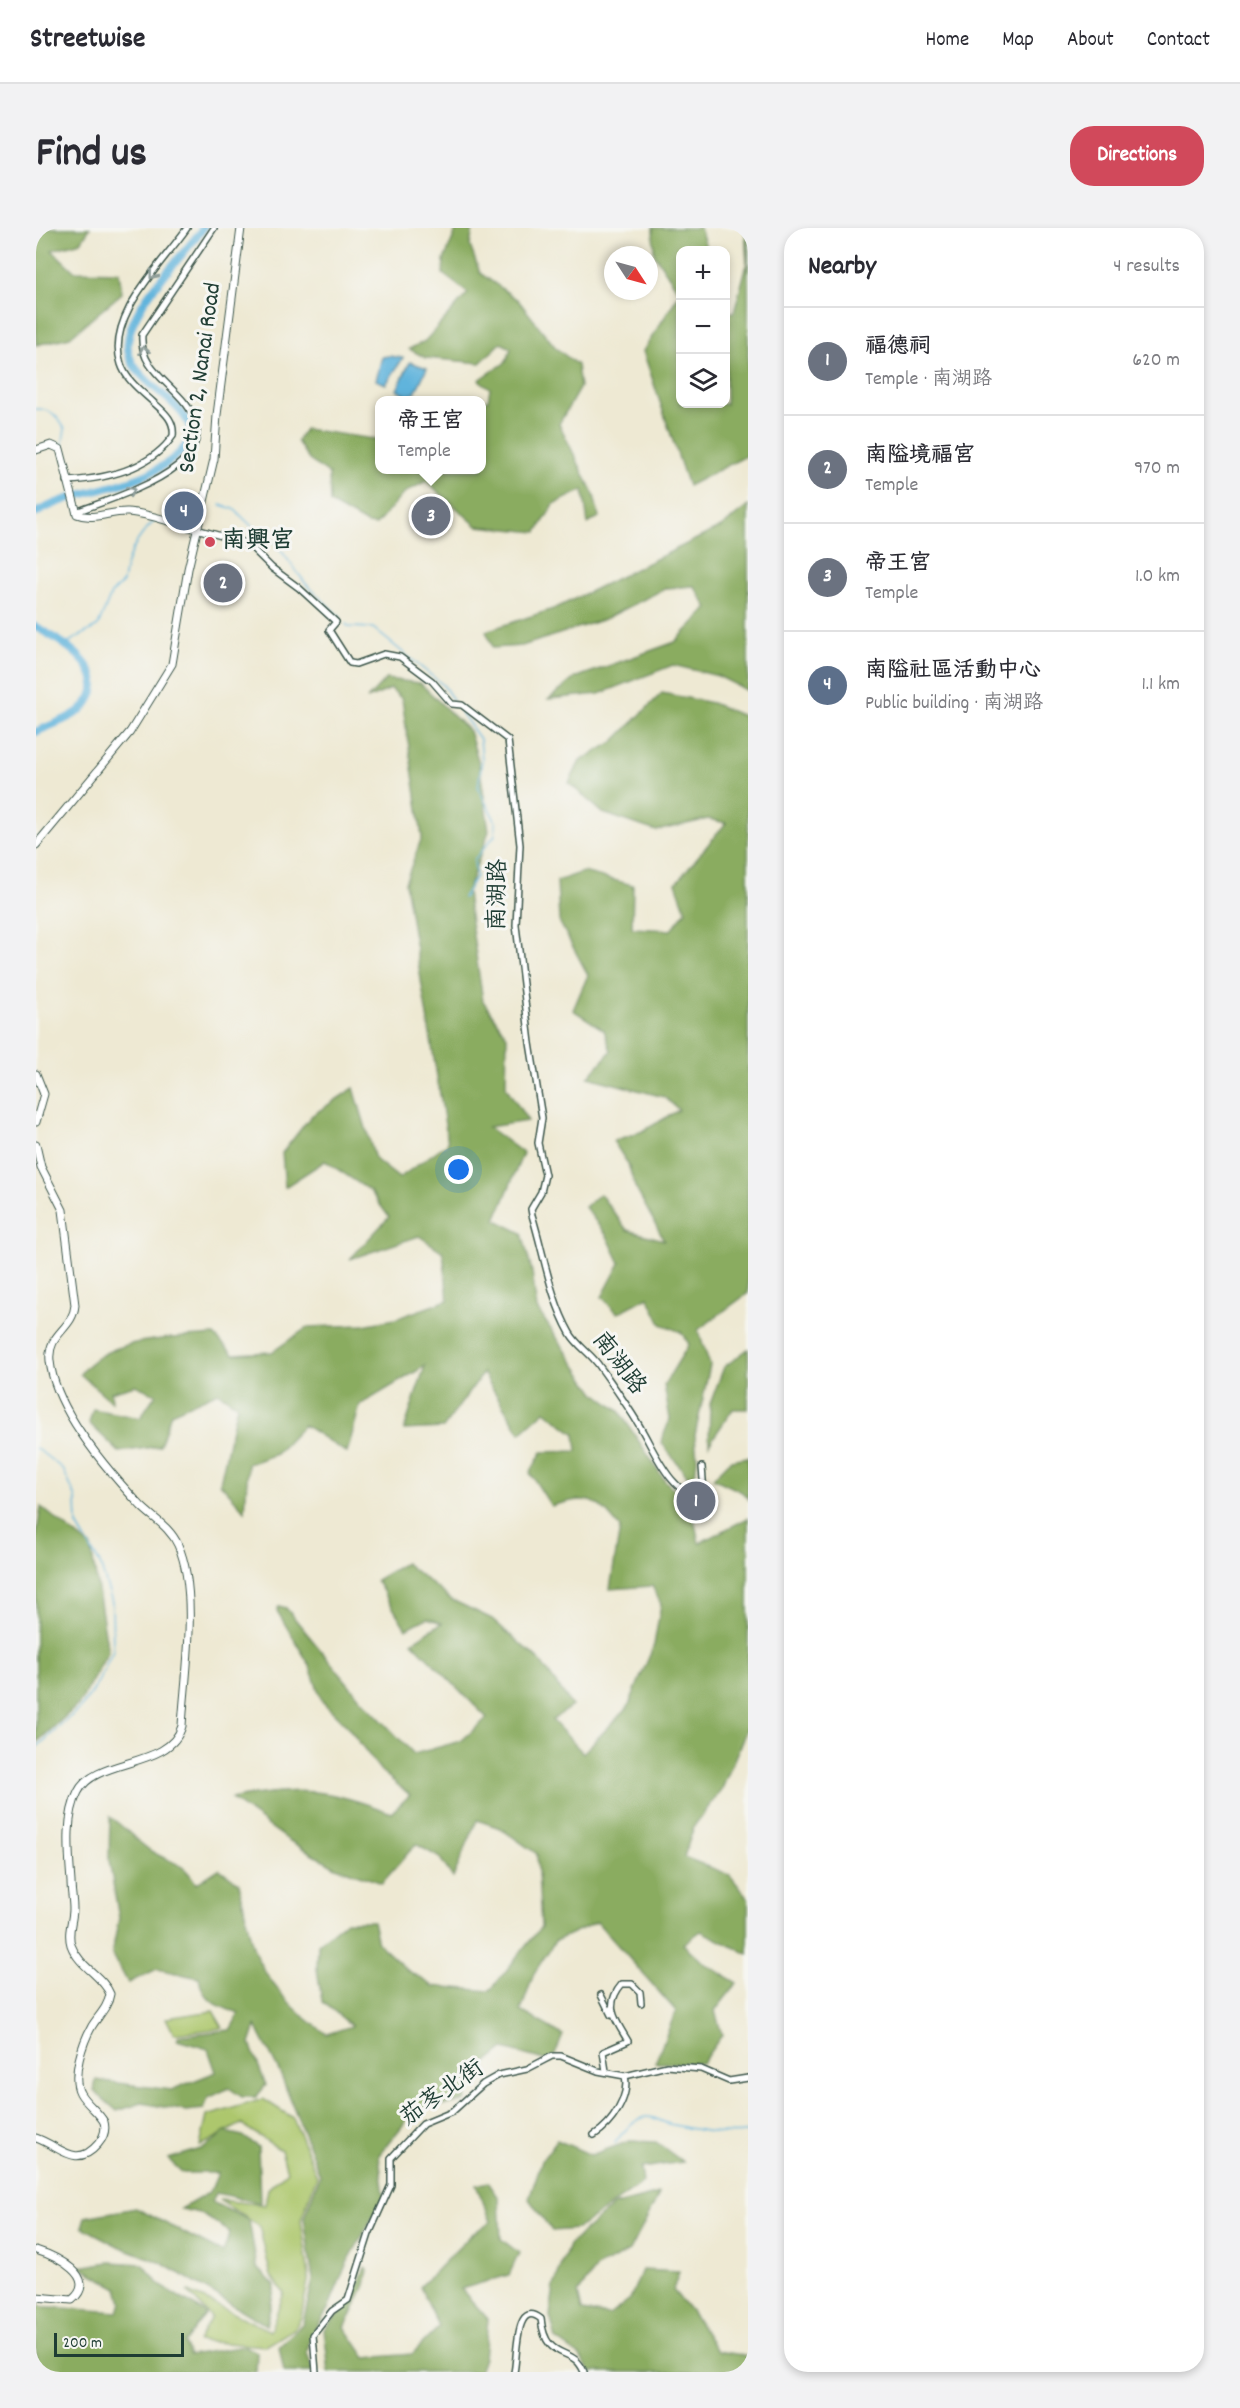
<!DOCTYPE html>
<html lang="en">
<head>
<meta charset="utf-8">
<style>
	:root { --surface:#fff; --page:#f2f2f3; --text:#2b2b33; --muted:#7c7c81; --line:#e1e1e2; --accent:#d1495b }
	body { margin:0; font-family:Dekko,"LXGW WenKai TC",sans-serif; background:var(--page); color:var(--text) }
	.controls { position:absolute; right:18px; top:18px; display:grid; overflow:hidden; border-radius:12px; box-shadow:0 3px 9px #0003 }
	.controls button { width:54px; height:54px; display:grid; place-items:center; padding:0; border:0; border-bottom:2px solid var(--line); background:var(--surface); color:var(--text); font:30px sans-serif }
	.compass { position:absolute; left:568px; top:18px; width:54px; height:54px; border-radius:50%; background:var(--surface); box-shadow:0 3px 9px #0003; rotate:126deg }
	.scale { position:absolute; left:18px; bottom:15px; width:130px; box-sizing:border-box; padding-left:6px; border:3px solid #1f3d34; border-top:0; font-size:16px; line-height:21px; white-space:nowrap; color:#1f3d34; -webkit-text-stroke:4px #f6f6f2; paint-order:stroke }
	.you { position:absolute; left:423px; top:942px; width:21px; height:21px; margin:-15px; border:4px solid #fff; border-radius:50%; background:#1a73e8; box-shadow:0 0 0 9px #1a73e833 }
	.badge { display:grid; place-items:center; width:39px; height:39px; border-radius:50%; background:var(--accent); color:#fff; font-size:20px; font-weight:700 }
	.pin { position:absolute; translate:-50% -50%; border:3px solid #fff; box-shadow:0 2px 6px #0006 }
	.popup { position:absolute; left:339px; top:168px; width:111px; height:78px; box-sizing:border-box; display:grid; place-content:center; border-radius:12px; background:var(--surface); filter:drop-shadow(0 2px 4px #0005); font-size:20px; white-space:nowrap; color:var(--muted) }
	.popup b { font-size:22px; color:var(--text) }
	.popup::after { content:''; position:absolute; left:50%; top:100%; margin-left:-12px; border:12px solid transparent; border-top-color:var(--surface) }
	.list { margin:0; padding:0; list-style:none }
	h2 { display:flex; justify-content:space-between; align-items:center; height:78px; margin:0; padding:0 24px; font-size:26px }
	h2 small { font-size:20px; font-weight:400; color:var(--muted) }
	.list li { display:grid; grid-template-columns:39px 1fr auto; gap:18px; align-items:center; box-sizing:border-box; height:108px; padding:0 24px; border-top:2px solid var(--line) }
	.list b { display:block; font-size:22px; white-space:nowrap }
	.list p { margin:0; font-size:20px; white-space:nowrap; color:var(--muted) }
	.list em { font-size:20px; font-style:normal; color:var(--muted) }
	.icon { flex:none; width:33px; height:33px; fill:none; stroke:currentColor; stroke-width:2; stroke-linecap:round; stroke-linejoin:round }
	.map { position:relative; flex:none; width:712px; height:2144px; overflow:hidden; border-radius:24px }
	header { display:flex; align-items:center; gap:36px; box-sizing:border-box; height:84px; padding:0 30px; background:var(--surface); border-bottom:2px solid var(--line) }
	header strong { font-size:28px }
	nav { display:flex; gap:33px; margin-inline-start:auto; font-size:21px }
	.intro { display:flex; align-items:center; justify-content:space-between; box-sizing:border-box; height:144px; padding:0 36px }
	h1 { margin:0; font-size:42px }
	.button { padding:15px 27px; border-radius:24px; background:var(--accent); color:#fff; font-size:21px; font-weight:700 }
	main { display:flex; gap:36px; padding:0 36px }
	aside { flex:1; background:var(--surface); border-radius:24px; box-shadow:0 3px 9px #0003 }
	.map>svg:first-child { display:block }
	.green { fill:#adc76d; stroke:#668250; stroke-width:1.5 }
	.forest { fill:#8aac60; stroke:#54744a; stroke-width:1.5 }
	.water { fill:#60b4dc; stroke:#407888; stroke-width:1.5 }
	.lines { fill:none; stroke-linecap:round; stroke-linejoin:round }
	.stream { stroke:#60b4dc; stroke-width:1.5 }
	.river { stroke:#60b4dc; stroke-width:8 }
	.minor-casing { stroke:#3e574c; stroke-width:8 }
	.tertiary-casing { stroke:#3e574c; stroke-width:9 }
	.minor { stroke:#fff; stroke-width:5 }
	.tertiary { stroke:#fff; stroke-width:7 }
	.oneway { stroke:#8f9e9a }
	.poi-dot { fill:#d1495b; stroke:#f6f6f2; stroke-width:2 }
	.labels { text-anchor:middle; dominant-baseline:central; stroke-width:6; stroke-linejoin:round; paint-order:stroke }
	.street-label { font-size:24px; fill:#1f3d34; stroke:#f6f6f2 }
	.poi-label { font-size:24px; font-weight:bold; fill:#1f3d34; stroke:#f6f6f2; text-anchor:start }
</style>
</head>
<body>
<header>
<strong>Streetwise</strong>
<nav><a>Home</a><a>Map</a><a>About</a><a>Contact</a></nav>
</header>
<div class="intro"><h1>Find us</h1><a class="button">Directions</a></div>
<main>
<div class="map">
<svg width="712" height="2144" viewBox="0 0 712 2144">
	<rect width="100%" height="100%" fill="#f6f6f2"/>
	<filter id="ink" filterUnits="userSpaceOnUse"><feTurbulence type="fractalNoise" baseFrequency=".0167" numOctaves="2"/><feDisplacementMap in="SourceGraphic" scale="12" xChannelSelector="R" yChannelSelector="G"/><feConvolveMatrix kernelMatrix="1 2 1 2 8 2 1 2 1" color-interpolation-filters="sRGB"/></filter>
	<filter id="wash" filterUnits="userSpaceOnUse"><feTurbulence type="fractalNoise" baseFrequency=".008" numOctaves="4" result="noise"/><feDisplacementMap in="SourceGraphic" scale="24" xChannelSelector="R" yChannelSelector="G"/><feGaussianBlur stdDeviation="1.35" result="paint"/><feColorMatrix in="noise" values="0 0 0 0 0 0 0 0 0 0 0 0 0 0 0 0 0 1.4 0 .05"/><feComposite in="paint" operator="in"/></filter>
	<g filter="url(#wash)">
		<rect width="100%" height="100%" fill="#eee9d3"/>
		<!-- green -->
		<g class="green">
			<polygon points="177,1783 187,1800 138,1806 130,1790"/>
			<polygon points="227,1871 257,1890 281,1948 265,1992 273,2048 265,2090 258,2101 230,2118 162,2113 175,2089 151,2063 234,2103 248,2065 235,2048 223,1998 183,1972 229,1977 232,1961 251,1943 245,1922 205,1896 164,1918 171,1888"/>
		</g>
		<!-- forest -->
		<g class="forest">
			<polygon points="0,0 54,0 45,14 16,22 38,43 83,44 86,65 34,109 0,117"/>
			<polygon points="421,0 437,0 434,18 444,45 482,72 520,120 541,137 544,159 523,196 558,267 563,289 552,296 547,262 518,276 501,304 441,298 390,253 368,265 340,297 331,296 294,275 293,246 273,232 261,213 269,201 344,212 344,242 446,242 446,174 452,172 454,160 443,152 470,134 475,120 465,115 444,135 390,130 373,121 389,113 432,65 407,46 408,32"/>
			<polygon points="617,0 664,0 671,22 644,22 644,176 690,176 690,85 698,84 711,36 709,0 712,0 712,227 652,258 607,123 644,65 618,26"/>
			<polygon points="712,278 712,463 682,448 637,437 563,466 513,471 539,450 639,414 672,380 658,358 630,360 569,391 486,418 457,420 450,403 520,380 685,299"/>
			<path d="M 350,451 L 384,455 L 433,503 L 443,535 L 453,603 L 431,664 L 435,694 L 447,773 L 471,808 L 470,859 L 492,893 L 452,899 L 487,925 L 460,992 L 486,1005 L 496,1044 L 501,1081 L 558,1164 L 583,1183 L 629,1253 L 655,1276 L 663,1315 L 712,1290 L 712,1498 L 686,1561 L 658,1598 L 648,1629 L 694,1647 L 712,1670 L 712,1726 L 665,1703 L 647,1716 L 669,1736 L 701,1755 L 679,1783 L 686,1807 L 666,1835 L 619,1835 L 640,1783 L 561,1694 L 519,1713 L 498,1745 L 485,1783 L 527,1807 L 516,1834 L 468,1821 L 434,1848 L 429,1873 L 380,1881 L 343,1927 L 348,1969 L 310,2037 L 292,2081 L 276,2105 L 271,2124 L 277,2144 L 248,2144 L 243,2119 L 267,2095 L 277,2052 L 268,1990 L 284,1947 L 244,1845 L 220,1798 L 214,1816 L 230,1857 L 220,1869 L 206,1869 L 193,1860 L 172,1870 L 168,1881 L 150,1883 L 106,1875 L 81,1883 L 58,1863 L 60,1852 L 135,1862 L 180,1844 L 172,1821 L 141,1812 L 143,1808 L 194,1802 L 203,1786 C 182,1777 167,1775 163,1750 L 121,1741 L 92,1755 L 76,1725 L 83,1690 L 73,1632 L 74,1589 C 89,1599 100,1613 115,1623 C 134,1635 148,1633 160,1656 L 183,1641 L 203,1655 C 208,1676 211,1698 217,1719 C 229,1754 261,1786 291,1806 L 316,1798 L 286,1773 L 281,1741 L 282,1716 L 310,1693 L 337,1693 L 342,1715 L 371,1742 L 397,1758 L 454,1763 L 505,1699 L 501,1626 L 464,1600 L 441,1592 L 417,1650 L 404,1630 L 380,1616 L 346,1655 L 300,1639 L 254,1613 L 195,1571 C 261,1558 292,1560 355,1585 L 374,1567 L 345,1543 L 311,1498 L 286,1473 L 273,1436 L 241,1383 L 243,1378 L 250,1380 L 324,1470 L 378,1526 L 425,1513 L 451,1490 L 376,1414 L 406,1395 L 391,1390 L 370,1401 L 340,1352 L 369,1335 L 416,1372 L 456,1391 L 504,1433 L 536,1478 L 516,1492 L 547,1525 L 592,1479 L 618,1417 L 625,1376 L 616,1358 L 574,1361 L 584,1300 C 559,1269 554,1267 515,1278 L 494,1245 L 506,1224 L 541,1223 L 539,1206 L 509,1183 L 484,1205 L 447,1145 L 407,1200 L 368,1202 L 389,1138 L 324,1177 L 311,1225 L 268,1197 L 240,1226 L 212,1236 L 209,1283 L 184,1255 L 201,1177 L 182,1164 L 135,1185 L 124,1218 L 83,1224 L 53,1195 L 57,1181 L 104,1190 L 120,1166 L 99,1157 L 75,1164 L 76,1174 L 44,1146 C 72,1108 136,1111 178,1107 L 197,1126 L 236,1124 L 272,1099 L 327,1097 L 359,1091 L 412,1072 L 407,1024 L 383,1008 L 314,1031 L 353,989 L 334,963 L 289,933 L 249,959 L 246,925 L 275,888 L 318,860 L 339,931 L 363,950 L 412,915 L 369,655 L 386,609 L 366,471 L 355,461 L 331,471 Z"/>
			<polygon points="626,465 676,475 712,490 712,1065 662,1102 674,1137 659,1207 661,1231 658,1257 625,1214 634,1191 628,1157 653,1116 645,1104 625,1096 612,1069 582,1085 566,1069 584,1035 571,1008 549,979 564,966 591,1002 628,1012 599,959 592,936 577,913 607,903 643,882 628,869 552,849 575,823 568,802 537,782 552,747 523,693 521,653 547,644 597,657 596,700 635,702 650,683 640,655 690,595 672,591 620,603 567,585 533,555 544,533 577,514"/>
			<polygon points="712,1121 712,1181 697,1181 673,1216 674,1176 688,1139"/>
			<polygon points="712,1229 712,1271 706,1264 677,1250 695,1232"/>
			<polygon points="5,1279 55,1319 72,1424 43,1476 0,1515 0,1310"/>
			<polygon points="189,1904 207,1908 222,1919 224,1975 180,1965 176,1974 213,1992 221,2039 239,2058 230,2097 126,2035 80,2017 46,1999 49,1989 100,1980 187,2025 194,2004 164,1985 145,1981 174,1964 182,1945 147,1945 132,1931 168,1920"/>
			<polygon points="521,1912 555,1927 594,1913 620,1914 647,1934 605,1940 607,1955 541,2001 516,2003 493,1971 506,1932"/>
			<polygon points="452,1954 463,1970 465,2011 483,2025 473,2047 425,2061 452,2091 448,2130 443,2144 293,2144 288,2101 318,2068 329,2039 332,2042 329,2057 309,2099 330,2130 376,2126 403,2099 384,2059 436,2006 455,1993 440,1957"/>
			<polygon points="623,1966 594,2023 560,2040 542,2065 546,2083 573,2087 594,2071 606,2042 643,2044 637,2062 663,2094 681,2123 712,2128 712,2144 554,2144 544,2128 520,2111 514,2088 518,2058 533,2017 577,1978"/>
			<polygon points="74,2034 106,2036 125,2058 170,2085 148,2115 153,2127 209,2118 221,2124 220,2144 0,2144 0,2078 81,2084 86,2075 82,2060 44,2039"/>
		</g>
		<!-- water -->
		<g class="water">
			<polygon points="353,128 367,130 350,156 340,152 346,129"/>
			<polygon points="374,134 391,140 379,165 372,168 361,162"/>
		</g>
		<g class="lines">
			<!-- stream -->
			<g class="stream">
				<path d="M 0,181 C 16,181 21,188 29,201 L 26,219"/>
				<polyline points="185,277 198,281 226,308 238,313 270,356 305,390"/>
				<polyline points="310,396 313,399 337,400 407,457 417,472"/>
				<path d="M 29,416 L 62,398 L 75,366 L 87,354 C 90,329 100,311 118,293"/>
				<polyline points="422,480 444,511 446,532 442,560 460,594 459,607 438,632 440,648 427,670"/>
				<polyline points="0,1220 27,1241 40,1270 41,1297 64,1336 76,1374 77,1423 59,1460 46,1478 0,1520"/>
				<path d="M 579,1915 C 586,1905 594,1895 606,1890 C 615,1886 625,1894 633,1896 C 651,1900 695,1909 712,1904"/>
			</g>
			<!-- river -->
			<g class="river">
				<path d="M 0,285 C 40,261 90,262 128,237 C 206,186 84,164 92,113 C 97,73 144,33 167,0"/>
				<path d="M 0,399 C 23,412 75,440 52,474 C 42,489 16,496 0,504"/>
			</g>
		</g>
	</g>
	<g filter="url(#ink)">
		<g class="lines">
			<defs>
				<g id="minor">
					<path d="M 31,253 C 69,251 114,241 137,208 C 139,192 128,184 117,174 C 105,163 90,152 85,136 C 69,89 126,36 151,0"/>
					<path d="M 40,284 C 84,267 208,234 142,167 C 124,148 104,135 106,107 L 178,0"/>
					<path d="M 160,301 L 211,315 L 236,340 L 263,360 L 300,394 L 293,402 L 314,435 L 320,436 L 348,426 L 364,429 L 396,453 L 416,476 L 426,477 L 472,512 L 484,617 L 480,697 L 494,815 L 506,890 L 502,915 L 509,947 L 505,964 L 495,981 L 496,987 C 508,1026 514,1070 534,1105 C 541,1118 556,1126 564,1139 C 579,1160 595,1182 607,1204 C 618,1223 639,1273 667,1267 L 668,1264 L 666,1239"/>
					<polyline points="565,1767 575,1787"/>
					<path d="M 570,1843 L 567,1824 L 592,1813 C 580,1793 567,1778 586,1756 L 596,1756 L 604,1764 L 605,1775"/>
					<path d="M 558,1907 C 576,1896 594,1869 589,1848"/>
					<polyline points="280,2144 277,2107 296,2083 312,2072 333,2006 355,1957 355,1930 387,1896 416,1884 447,1856 463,1847 491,1841 516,1828 525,1828 562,1843 589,1848 631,1838 665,1841 693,1853 712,1850"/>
					<path d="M 478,2144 C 482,2130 478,2070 505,2091 C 510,2136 537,2116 548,2144"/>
				</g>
				<g id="tertiary">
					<path d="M 0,222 L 15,217 L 24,221 L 41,286 C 58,293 74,283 92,284 C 115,286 138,295 160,301"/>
					<polyline points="0,617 94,504 136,436 152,341 178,231 181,187 205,0"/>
					<polyline points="0,846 8,866 0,894"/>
					<path d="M 0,917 L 5,939 L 27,982 L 39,1077 C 37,1102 11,1105 14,1133 C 19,1182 72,1243 105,1278 C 118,1291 134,1299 142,1317 C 163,1364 149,1447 146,1498 C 134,1541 59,1529 42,1564 C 29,1589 33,1626 35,1654 C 35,1663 37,1672 37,1681 C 37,1694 31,1703 35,1717 C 43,1739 67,1748 74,1766 C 72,1779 63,1787 56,1798 C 47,1814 35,1848 44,1865 C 50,1876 62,1883 68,1894 C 70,1901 68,1909 62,1916 C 40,1942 24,1918 0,1910"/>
					<path d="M 0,2022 C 19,2028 64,2049 36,2072 L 0,2069"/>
				</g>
			</defs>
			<!-- minor casing -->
			<use href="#minor" class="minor-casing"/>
			<!-- tertiary casing -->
			<use href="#tertiary" class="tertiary-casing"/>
			<!-- minor -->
			<use href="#minor" class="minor"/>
			<!-- tertiary -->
			<use href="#tertiary" class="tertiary"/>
		</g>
		<!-- one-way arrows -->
		<defs><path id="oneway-chevron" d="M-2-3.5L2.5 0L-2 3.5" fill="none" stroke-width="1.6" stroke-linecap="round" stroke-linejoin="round" transform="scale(1.5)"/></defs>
		<g class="oneway">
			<use href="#oneway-chevron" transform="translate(117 47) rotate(129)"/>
			<use href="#oneway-chevron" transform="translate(108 122) rotate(-100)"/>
			<use href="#oneway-chevron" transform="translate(95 263) rotate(-21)"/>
		</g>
	</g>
	<!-- markers -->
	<circle class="poi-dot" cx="174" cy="314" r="6"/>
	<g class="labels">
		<!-- street labels -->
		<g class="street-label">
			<text transform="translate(165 150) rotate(-82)">Section 2, Nanai Road</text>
			<text transform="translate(463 667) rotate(-89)">南湖路</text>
			<text transform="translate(582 1136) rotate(53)">南湖路</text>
			<text transform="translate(407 1866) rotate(-35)">茄苳北街</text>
		</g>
		<!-- poi labels -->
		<g class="poi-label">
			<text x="186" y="314">南興宮</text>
		</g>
	</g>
</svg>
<div class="controls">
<button>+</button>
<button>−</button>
<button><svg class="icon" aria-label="layers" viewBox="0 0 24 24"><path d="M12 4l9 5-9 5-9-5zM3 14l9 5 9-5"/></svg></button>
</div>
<svg class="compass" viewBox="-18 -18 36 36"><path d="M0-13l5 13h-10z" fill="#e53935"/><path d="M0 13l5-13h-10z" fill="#7c7c81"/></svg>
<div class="scale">200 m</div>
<div class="you"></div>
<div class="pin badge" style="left:660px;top:1273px;background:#6b7280">1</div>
<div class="pin badge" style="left:187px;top:355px;background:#6b7280">2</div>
<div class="pin badge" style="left:395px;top:288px;background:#6b7280">3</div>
<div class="popup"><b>帝王宮</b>Temple</div>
<div class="pin badge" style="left:148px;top:283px;background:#5c6f8a">4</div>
</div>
<aside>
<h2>Nearby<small>4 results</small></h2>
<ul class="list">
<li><span class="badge" style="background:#6b7280">1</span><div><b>福德祠</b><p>Temple · 南湖路</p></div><em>620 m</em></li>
<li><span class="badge" style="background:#6b7280">2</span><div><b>南隘境福宮</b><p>Temple</p></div><em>970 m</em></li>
<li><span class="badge" style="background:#6b7280">3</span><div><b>帝王宮</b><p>Temple</p></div><em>1.0 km</em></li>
<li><span class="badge" style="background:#5c6f8a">4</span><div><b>南隘社區活動中心</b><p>Public building · 南湖路</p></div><em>1.1 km</em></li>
</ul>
</aside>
</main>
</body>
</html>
